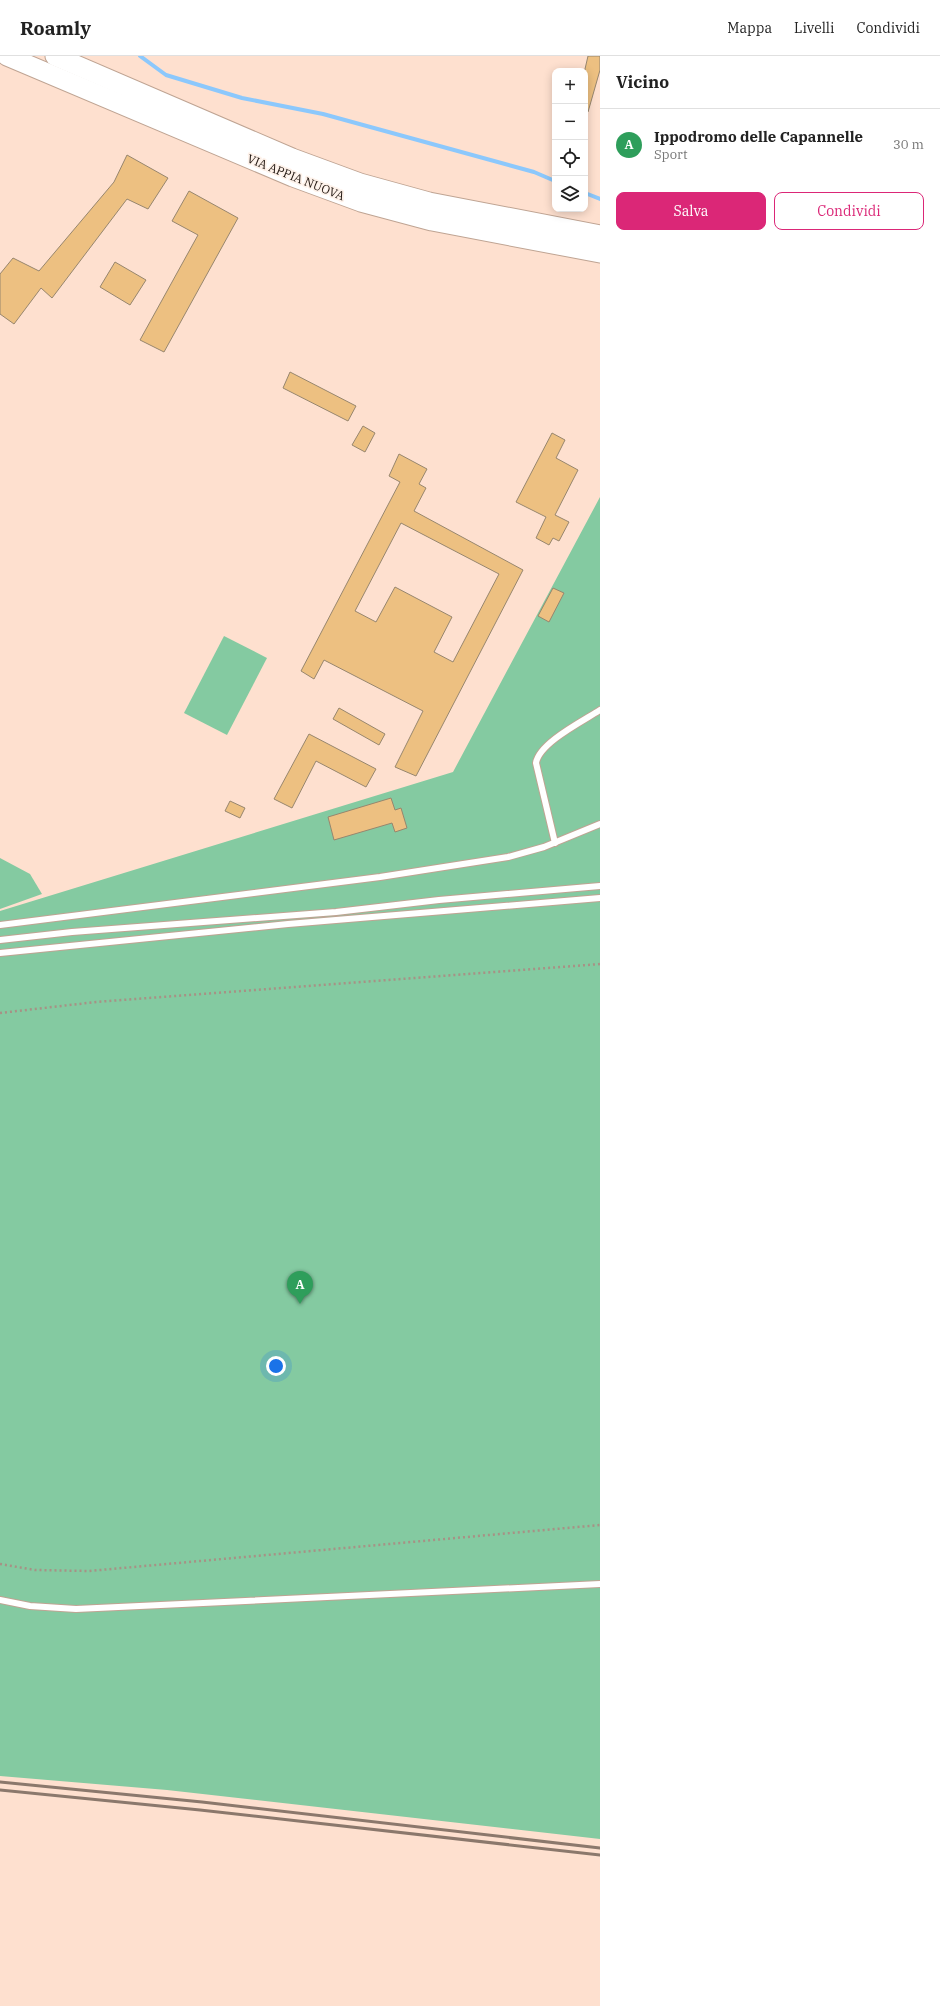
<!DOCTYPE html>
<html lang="it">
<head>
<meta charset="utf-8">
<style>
	:root { --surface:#fff; --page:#f6f6f6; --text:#222; --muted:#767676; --line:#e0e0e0; --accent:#db2777 }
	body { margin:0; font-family:"IBM Plex Serif",serif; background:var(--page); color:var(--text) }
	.controls { position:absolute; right:12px; top:12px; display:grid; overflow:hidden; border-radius:8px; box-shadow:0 2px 10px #0003 }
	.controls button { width:36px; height:36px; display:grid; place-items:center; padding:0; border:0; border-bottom:1px solid var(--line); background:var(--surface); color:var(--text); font:20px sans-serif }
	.you { position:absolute; left:276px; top:1310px; width:14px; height:14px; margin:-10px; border:3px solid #fff; border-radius:50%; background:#1a73e8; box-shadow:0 0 0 6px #1a73e833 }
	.badge { display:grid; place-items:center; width:26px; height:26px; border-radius:50%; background:var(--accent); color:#fff; font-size:13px; font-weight:700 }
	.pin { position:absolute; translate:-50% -33px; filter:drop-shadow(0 1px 2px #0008) }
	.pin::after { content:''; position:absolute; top:21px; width:14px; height:12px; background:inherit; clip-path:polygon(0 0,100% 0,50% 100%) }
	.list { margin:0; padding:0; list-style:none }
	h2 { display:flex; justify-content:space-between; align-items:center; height:52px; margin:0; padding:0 16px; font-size:17px }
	h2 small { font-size:13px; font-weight:400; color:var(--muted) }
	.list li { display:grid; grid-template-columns:26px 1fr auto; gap:12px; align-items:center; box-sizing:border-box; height:72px; padding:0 16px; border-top:1px solid var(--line) }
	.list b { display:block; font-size:15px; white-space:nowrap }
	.list p { margin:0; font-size:13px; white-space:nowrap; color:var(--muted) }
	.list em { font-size:13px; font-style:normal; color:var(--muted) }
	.actions { display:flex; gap:8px; padding:12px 16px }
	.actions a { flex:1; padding:9px 0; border:1px solid var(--accent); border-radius:8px; text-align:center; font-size:14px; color:var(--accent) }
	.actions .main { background:var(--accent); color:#fff }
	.icon { flex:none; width:22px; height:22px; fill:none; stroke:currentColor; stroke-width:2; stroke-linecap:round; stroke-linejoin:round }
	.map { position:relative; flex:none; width:600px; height:1950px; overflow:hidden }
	header { display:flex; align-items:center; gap:24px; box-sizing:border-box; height:56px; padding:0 20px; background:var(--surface); border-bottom:1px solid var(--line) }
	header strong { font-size:19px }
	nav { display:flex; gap:22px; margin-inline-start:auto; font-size:14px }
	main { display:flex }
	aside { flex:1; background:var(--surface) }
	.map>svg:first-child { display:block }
	.green { fill:#84caa1 }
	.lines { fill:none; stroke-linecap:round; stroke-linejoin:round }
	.stream { stroke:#8cc8fc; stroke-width:4 }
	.building { fill:#edc081; stroke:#97866e; fill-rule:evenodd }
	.service-casing { stroke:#bfa493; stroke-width:8 }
	.primary-casing { stroke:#bfa493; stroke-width:21 }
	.path { stroke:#a79185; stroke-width:2.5; stroke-dasharray:2 3; stroke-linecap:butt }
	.service { stroke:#fff; stroke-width:6 }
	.primary { stroke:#fff; stroke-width:19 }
	.rail { stroke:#8b786c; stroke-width:3 }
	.labels { text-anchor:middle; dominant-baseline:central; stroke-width:3.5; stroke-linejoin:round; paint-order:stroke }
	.street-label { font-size:12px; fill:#211711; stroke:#fef2ea }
</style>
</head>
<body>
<header>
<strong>Roamly</strong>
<nav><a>Mappa</a><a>Livelli</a><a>Condividi</a></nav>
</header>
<main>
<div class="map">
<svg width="600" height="1950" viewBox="0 0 600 1950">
	<rect width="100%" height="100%" fill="#fee0cf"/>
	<!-- green -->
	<g class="green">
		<polygon points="600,441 600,1783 167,1734 0,1720 0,855 453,716"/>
		<polygon points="224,580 267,602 227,679 184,657"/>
		<polygon points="0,802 30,818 42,838 0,853"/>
	</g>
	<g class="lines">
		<!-- stream -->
		<g class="stream">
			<polyline points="140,0 166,19 242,42 323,58 534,116 555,125"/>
			<polyline points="585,137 600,143"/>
		</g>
	</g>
	<!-- building -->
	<g class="building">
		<polygon points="588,0 600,0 600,14 588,56 585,56 585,13"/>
		<polygon points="127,99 168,122 148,153 127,143 52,242 41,232 14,268 0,258 0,218 13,202 39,215 114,126"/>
		<polygon points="189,135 238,162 164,296 140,284 198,179 172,165"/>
		<polygon points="115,206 146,224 130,249 100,231"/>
		<polygon points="290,316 356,350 348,365 283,332"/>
		<polygon points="363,370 375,377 365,396 352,389"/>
		<polygon points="552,377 565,384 556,402 578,414 555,459 569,466 559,485 553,482 549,489 536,482 546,461 516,446"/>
		<path d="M 399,398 L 427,413 L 419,428 L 426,432 L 414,455 L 523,514 L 416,720 L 395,711 L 423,655 L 324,604 L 314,623 L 301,615 L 400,426 L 389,420 ZM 401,467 L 499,518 L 453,606 L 434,596 L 452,561 L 395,531 L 376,566 L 355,555 Z"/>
		<polygon points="553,532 564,537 549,566 538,560"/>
		<polygon points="339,652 385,678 379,689 333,663"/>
		<polygon points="309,678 376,713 366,731 316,705 292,752 274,743"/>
		<polygon points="391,742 395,754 401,752 407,772 395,776 392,767 334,784 328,761"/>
		<polygon points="230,745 245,752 240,762 225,755"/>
	</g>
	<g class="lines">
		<defs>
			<g id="service">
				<path d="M 555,787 L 536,707 C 539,687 583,665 600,654"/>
				<polyline points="0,869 380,821 508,801 544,791 600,768"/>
				<polyline points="0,884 72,876 336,856 439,844 600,830"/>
				<polyline points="0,897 288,868 600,842"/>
				<polyline points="0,1544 30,1550 76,1553 600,1528"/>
			</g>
			<g id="primary">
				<polyline points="7,0 293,121 361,146 432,165 600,197"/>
				<polyline points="55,0 292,102 360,127 429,146 600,179"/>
			</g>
		</defs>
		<!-- service casing -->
		<use href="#service" class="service-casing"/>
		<!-- primary casing -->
		<use href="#primary" class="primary-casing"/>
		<!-- path -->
		<g class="path">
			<polyline points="0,957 96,946 600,908"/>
			<polyline points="0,1508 35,1514 89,1515 600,1469"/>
		</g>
		<!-- service -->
		<use href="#service" class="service"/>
		<!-- primary -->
		<use href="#primary" class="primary"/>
		<!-- rail -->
		<g class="rail">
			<polyline points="0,1726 202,1746 600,1792"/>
			<polyline points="0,1734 200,1754 600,1799"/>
		</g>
	</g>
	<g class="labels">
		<!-- street labels -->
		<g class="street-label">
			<text transform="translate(296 121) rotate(22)">VIA APPIA NUOVA</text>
		</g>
	</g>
</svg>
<div class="controls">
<button>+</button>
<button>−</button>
<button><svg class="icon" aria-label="locate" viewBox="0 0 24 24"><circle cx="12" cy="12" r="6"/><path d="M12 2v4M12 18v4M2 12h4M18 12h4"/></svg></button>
<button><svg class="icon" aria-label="layers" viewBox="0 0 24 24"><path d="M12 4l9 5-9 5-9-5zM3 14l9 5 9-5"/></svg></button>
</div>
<div class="you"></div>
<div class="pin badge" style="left:300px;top:1248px;background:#2e9e5b">A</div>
</div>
<aside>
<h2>Vicino<small></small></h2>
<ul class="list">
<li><span class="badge" style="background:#2e9e5b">A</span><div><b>Ippodromo delle Capannelle</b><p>Sport</p></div><em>30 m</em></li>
</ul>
<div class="actions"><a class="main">Salva</a><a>Condividi</a></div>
</aside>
</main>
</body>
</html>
